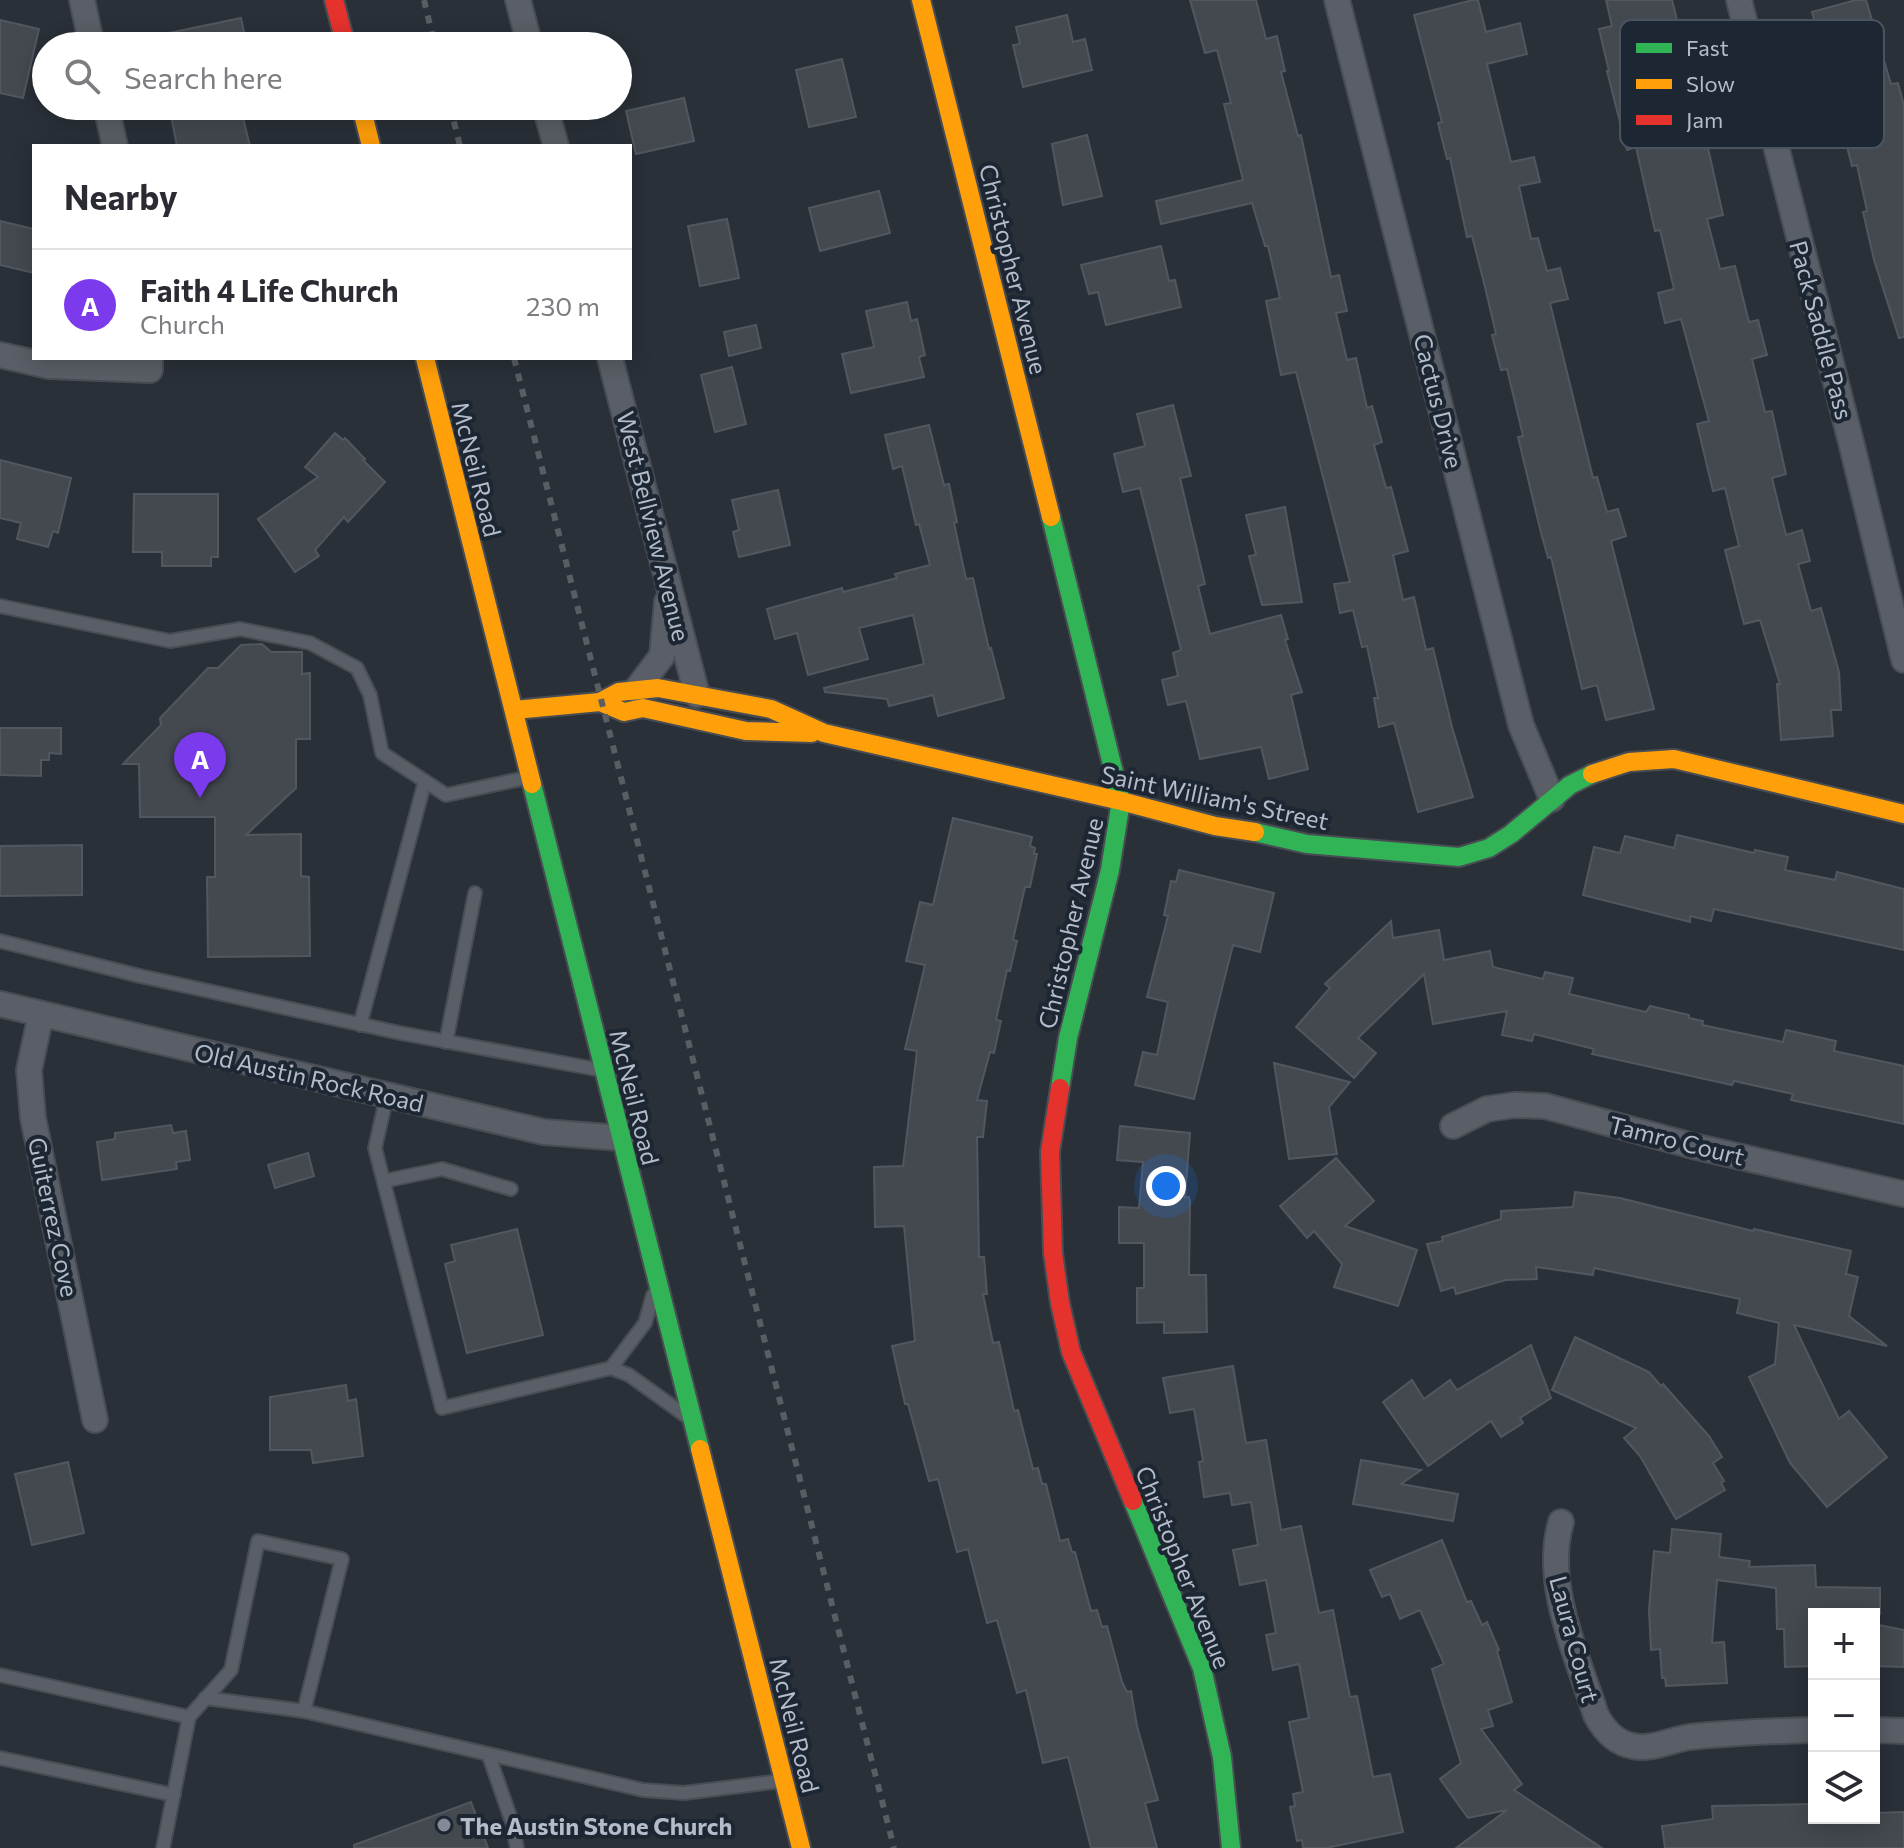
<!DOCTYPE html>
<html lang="en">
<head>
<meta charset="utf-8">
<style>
	:root { --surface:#fff; --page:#f7f7f7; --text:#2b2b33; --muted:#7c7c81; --line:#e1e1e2; --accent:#7c3aed }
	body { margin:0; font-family:Commissioner,sans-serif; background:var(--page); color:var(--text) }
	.controls { position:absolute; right:24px; bottom:24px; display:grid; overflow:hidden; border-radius:0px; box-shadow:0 4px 20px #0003 }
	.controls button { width:72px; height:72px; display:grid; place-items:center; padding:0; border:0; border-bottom:2px solid var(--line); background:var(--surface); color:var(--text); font:40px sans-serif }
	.you { position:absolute; left:1166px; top:1186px; width:28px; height:28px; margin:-20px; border:6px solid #fff; border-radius:50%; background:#1a73e8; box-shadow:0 0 0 12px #1a73e833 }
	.badge { display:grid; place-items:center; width:52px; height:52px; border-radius:50%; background:var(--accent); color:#fff; font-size:26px; font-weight:700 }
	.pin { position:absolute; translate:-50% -66px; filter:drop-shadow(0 2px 4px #0008) }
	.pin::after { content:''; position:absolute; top:42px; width:28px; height:24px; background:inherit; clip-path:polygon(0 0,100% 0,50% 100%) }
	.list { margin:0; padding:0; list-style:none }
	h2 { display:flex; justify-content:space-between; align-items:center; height:104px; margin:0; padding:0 32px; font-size:34px }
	h2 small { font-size:26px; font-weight:400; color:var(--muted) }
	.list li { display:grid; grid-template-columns:52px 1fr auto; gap:24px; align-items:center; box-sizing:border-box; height:112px; padding:0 32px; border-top:2px solid var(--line) }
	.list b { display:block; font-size:30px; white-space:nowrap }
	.list p { margin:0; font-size:26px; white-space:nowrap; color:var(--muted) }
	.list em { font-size:26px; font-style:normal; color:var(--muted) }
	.icon { flex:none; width:44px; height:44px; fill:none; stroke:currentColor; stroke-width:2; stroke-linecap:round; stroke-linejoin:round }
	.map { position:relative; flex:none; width:1904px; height:1848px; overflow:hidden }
	.search { position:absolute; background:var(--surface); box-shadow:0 4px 20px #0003; left:32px; top:32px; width:600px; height:88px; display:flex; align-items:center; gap:20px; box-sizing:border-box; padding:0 28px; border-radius:44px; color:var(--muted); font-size:30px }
	.panel { position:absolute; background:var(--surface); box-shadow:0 4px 20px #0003; left:32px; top:144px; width:600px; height:216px; border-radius:0px }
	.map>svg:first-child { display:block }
	.building { fill:#444950; stroke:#52575f; stroke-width:2 }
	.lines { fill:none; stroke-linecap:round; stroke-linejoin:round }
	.lane-casing { stroke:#484c53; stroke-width:16 }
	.street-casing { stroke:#484c53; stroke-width:28 }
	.fast-casing { stroke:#484c53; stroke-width:22 }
	.slow-casing { stroke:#484c53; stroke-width:22 }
	.jam-casing { stroke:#484c53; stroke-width:22 }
	.lane { stroke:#5a5e66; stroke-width:12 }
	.street { stroke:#5a5e66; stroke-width:24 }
	.fast { stroke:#30b455; stroke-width:18 }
	.slow { stroke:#ff9f0a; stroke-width:18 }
	.jam { stroke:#e5322d; stroke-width:18 }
	.rail { stroke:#595d64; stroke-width:6; stroke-dasharray:8 8; stroke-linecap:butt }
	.poi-dot { fill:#848b96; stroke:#1d2633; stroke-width:3 }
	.labels { text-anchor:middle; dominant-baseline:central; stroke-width:8; stroke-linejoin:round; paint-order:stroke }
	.street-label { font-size:24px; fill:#b4bcc9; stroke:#1d2633 }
	.poi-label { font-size:24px; font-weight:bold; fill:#b4bcc9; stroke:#1d2633; text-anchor:start }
	.key { fill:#1d2633; stroke:#4a5360; stroke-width:2 }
	.key-label { font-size:22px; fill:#b4bcc9 }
</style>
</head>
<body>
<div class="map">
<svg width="1904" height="1848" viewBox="0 0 1904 1848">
	<rect width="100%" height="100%" fill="#2a3038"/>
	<!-- building -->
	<g class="building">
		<polygon points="1190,0 1256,0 1266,39 1277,36 1285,71 1281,72 1298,136 1301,135 1331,277 1339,275 1347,311 1336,313 1347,360 1356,358 1367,408 1372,406 1382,442 1374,445 1386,488 1391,487 1408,551 1393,555 1403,600 1414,597 1426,650 1433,648 1452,727 1473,797 1418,812 1394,723 1379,727 1374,698 1378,698 1367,646 1362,647 1353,610 1340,613 1334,584 1350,582 1296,372 1281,375 1266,301 1280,298 1268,246 1265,246 1252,203 1161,224 1156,201 1243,180 1224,104 1231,103 1217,50 1205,53"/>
		<polygon points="1473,0 1478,0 1486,32 1520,23 1527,54 1487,64 1511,162 1534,157 1540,182 1519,186 1531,239 1538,238 1547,271 1560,268 1568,299 1550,303 1593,478 1597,477 1607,512 1618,509 1626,536 1611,541 1654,709 1606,720 1597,685 1582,689 1551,557 1548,558 1540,529 1518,437 1523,436 1507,369 1501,370 1492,335 1496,334 1485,287 1472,236 1467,237 1450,158 1447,159 1438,123 1442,122 1414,15"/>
		<polygon points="1606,0 1672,0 1682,40 1677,41 1705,149 1708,148 1723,215 1707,219 1720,269 1735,266 1749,322 1758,320 1767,355 1752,359 1765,412 1772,411 1786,474 1772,478 1786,535 1802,530 1810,561 1798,564 1811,611 1821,608 1839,672 1841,710 1831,710 1833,736 1781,740 1777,684 1780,684 1760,620 1744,624 1725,550 1739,546 1725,488 1713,491 1697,424 1709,421 1681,319 1665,323 1658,293 1674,289 1660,230 1655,231 1636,147 1627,150 1607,71 1609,71 1599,29 1612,26"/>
		<polygon points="1856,0 1866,0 1891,84 1898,83 1904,106 1904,337 1899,338 1874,260 1863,212 1867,211 1857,165 1852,166 1844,135 1853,133 1838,79 1831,81 1812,12"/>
		<polygon points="1067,15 1073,42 1085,39 1092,70 1023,87 1013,45 1020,44 1016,27"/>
		<polygon points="241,18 247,46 160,46 159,35"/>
		<polygon points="0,20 39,29 23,98 0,93"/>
		<polygon points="842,59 856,117 809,127 796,70"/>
		<polygon points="684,98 694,141 636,154 626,111"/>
		<polygon points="169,106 240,106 250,146 177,146"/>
		<polygon points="1087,135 1102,196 1063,205 1052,144"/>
		<polygon points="879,191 890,233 820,251 809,208"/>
		<polygon points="727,219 739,278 700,286 688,226"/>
		<polygon points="0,221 34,229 34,273 0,265"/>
		<polygon points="1161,246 1169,281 1175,280 1181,307 1106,325 1098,292 1089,294 1081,265"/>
		<polygon points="907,302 911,321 917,319 925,355 919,357 924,377 851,393 842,354 874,347 866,311"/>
		<polygon points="756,325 761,348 729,356 724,332"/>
		<polygon points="732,367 746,424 715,432 701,375"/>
		<polygon points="1173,405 1191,476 1180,478 1205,584 1198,586 1210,634 1281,615 1288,639 1285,640 1302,692 1291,695 1308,769 1269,779 1261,747 1200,759 1186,701 1168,705 1162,680 1178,676 1173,653 1181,650 1140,488 1123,492 1114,454 1145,446 1137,414"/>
		<polygon points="929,425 944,485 949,484 957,522 954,523 966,579 973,578 989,649 991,648 1004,698 938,716 933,695 889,706 887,699 825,692 824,688 924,664 913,615 859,628 868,659 808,675 797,633 775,639 767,609 842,588 843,592 897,578 895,574 930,565 919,524 916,525 902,466 893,469 885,435"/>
		<polygon points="335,433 343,440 345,438 365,459 363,460 385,482 348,522 344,517 315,550 319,556 295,572 258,519 318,477 305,467"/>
		<polygon points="0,460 71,478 58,533 53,531 48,547 17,539 21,523 0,518"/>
		<polygon points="778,490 790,545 739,557 733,532 739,530 732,500"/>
		<polygon points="134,494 218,494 218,557 211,557 211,566 162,566 162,552 133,552"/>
		<polygon points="1285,507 1302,602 1262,605 1249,556 1256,555 1246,515"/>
		<polygon points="262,644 271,652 302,652 302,674 310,673 310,739 296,739 296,788 246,835 301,834 301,876 309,877 310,956 208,957 207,877 215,877 215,817 140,817 139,764 123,764 161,725 160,718 208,668 218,668 241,645"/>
		<polygon points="0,728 61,728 61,754 49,753 49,760 41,760 41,776 0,775"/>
		<polygon points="953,818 1032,837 1030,846 1035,848 1034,854 1037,854 1030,887 1025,887 1013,940 1017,941 1010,971 1007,970 996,1020 1001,1021 994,1053 990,1052 977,1100 987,1101 983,1137 977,1137 979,1257 984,1257 987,1294 983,1294 993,1343 999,1342 1014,1411 1018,1410 1033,1469 1038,1468 1042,1484 1046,1484 1060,1541 1068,1539 1072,1552 1075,1552 1091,1611 1097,1610 1102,1627 1107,1626 1122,1682 1127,1692 1131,1691 1137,1726 1158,1800 1145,1803 1157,1848 1091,1848 1068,1757 1043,1763 1026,1690 1017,1693 997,1620 987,1623 968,1549 957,1552 938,1479 929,1481 908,1404 905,1404 892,1346 915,1341 904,1226 875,1227 874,1167 903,1166 917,1051 905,1049 925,965 906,961 920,902 933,905"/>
		<polygon points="1677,835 1754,853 1755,850 1788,857 1785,870 1835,880 1837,872 1904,889 1904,950 1714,909 1711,921 1690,916 1690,922 1583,895 1594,847 1620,853 1625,836 1674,848"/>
		<polygon points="82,845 82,895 0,896 0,846"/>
		<polygon points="1179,870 1274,893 1260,952 1233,945 1194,1099 1135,1085 1143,1052 1157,1055 1168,1002 1147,997 1168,916 1164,915 1171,881 1176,882"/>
		<polygon points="1391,921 1393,938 1439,930 1444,960 1490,951 1493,967 1543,979 1545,972 1573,978 1569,994 1646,1012 1650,1006 1689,1015 1689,1018 1703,1021 1702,1025 1783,1042 1786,1030 1836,1041 1834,1051 1904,1066 1904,1124 1791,1100 1793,1094 1734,1081 1732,1085 1592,1054 1594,1049 1534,1034 1532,1041 1502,1035 1507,1011 1433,1024 1424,974 1358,1038 1376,1053 1354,1078 1296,1027 1330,988 1325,984"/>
		<polygon points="1274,1063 1350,1082 1329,1107 1337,1154 1289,1159"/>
		<polygon points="171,1125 173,1133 186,1131 190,1160 176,1162 177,1169 102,1180 97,1142 115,1139 115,1133"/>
		<polygon points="1120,1126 1190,1133 1185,1197 1189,1197 1190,1201 1189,1275 1206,1275 1207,1332 1164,1333 1164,1322 1137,1323 1137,1288 1144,1288 1144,1243 1119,1243 1119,1207 1139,1208 1143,1162 1117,1160"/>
		<polygon points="308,1153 314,1176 275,1188 268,1165"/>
		<polygon points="1336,1158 1374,1201 1345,1226 1417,1250 1398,1306 1334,1287 1342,1264 1314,1231 1307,1238 1280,1206"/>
		<polygon points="1575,1192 1620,1198 1753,1231 1754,1229 1851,1251 1846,1274 1858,1277 1849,1316 1887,1346 1794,1325 1839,1419 1849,1411 1887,1457 1827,1507 1790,1463 1749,1377 1775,1364 1779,1323 1737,1313 1740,1299 1594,1268 1593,1275 1536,1267 1537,1279 1506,1280 1456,1294 1454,1287 1441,1291 1427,1244 1443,1241 1442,1237 1501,1219 1501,1211 1573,1207"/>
		<polygon points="517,1229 543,1335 467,1353 445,1264 455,1261 451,1245"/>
		<polygon points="1575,1337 1649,1372 1661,1386 1663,1384 1709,1436 1722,1457 1713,1463 1724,1481 1721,1483 1725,1490 1676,1519 1640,1456 1624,1438 1636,1428 1552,1390"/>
		<polygon points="1531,1345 1551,1398 1520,1418 1523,1423 1501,1437 1491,1421 1428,1466 1383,1402 1412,1380 1424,1399 1450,1380 1457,1390"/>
		<polygon points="1233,1366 1246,1443 1266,1440 1281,1530 1301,1526 1319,1613 1333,1610 1350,1697 1357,1696 1373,1777 1390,1774 1403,1832 1326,1848 1303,1848 1302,1840 1297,1841 1290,1807 1295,1806 1293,1794 1303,1792 1289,1722 1309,1718 1299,1664 1273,1670 1266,1635 1276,1633 1266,1580 1240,1585 1233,1550 1258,1545 1251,1502 1232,1505 1230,1493 1204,1497 1199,1462 1203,1461 1194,1409 1170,1413 1163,1378"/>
		<polygon points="346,1385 348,1401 356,1399 363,1456 313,1463 311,1450 270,1450 270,1397"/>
		<polygon points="1361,1460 1421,1470 1401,1484 1458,1494 1453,1521 1353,1504"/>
		<polygon points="68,1462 84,1533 32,1545 15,1474"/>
		<polygon points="1672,1529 1721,1534 1719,1557 1750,1561 1749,1567 1815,1565 1816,1587 1880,1588 1880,1614 1814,1614 1814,1666 1785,1667 1784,1629 1777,1629 1776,1588 1717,1580 1712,1643 1724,1642 1727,1683 1666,1686 1665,1678 1662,1678 1660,1649 1651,1650 1649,1610 1654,1551 1670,1553"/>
		<polygon points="1442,1540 1467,1602 1471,1601 1482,1625 1487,1622 1499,1650 1497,1651 1512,1702 1488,1710 1493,1726 1481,1729 1522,1784 1514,1790 1602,1848 1456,1848 1507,1810 1468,1818 1440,1779 1461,1763 1432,1669 1444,1664 1420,1610 1400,1619 1390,1594 1382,1597 1370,1570"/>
		<polygon points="1874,1624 1904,1630 1904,1667 1874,1666"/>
		<polygon points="471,1802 488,1848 354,1848 354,1845"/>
		<polygon points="1813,1804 1814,1818 1874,1818 1874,1813 1904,1812 1904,1848 1665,1848 1662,1826 1713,1819 1712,1806"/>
	</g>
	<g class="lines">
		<defs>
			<g id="lane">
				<polyline points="0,606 170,641 240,629 310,643 357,668 370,695 382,753 446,795 530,777"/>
				<polyline points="0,941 140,976 400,1033 601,1070"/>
				<polyline points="360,1025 425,781"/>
				<polyline points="446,1042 475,893"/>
				<polyline points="387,1095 375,1148 442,1408 611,1368 629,1375 686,1416"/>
				<polyline points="384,1181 442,1169 511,1189"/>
				<polyline points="611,1368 645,1323 653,1295"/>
				<polyline points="0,1675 189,1717 163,1848"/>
				<polyline points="299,1710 643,1790 684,1793 781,1781"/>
				<polyline points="189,1717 231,1670 258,1541 342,1559 304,1711 205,1698"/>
				<polyline points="489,1756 511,1819 517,1848"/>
				<polyline points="0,1758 174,1795"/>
			</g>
			<g id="street">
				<polyline points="82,0 92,46"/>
				<polyline points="518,0 530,46"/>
				<polyline points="1337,0 1521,725 1552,799"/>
				<polyline points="1739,0 1853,450 1904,660"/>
				<polyline points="106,106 115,146"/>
				<polyline points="545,106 556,146"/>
				<polyline points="0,355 49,366 150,370 150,358"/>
				<polyline points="610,358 697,695"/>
				<polyline points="636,690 662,656 667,602"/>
				<polyline points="0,1004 544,1132 621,1138"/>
				<polyline points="41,1014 29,1070 33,1118 95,1420"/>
				<polyline points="1453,1126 1487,1109 1515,1105 1545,1106 1693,1146 1904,1194"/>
				<path d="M 1561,1522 C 1543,1584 1577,1655 1596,1715 C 1604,1730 1615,1743 1633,1746 C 1651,1750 1671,1740 1689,1737 C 1730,1733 1772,1731 1814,1730"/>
				<polyline points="1874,1730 1904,1731"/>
			</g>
			<g id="fast">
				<polyline points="1051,517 1121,801 1110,870 1068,1038 1060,1088"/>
				<polyline points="532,784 700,1449"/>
				<polyline points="1255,832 1307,844 1459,857 1489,848 1511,834 1570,785 1592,774"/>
				<polyline points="1133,1501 1202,1668 1222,1757 1231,1848"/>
			</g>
			<g id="slow">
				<polyline points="921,0 1051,517"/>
				<polyline points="361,106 371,146"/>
				<polyline points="425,358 532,784"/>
				<polyline points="600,702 619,692 658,688 771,709 824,733 1121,801 1215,826 1255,832"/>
				<polyline points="514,710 600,702 624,712 643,708 746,731 812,733"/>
				<polyline points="1592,774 1629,762 1674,759 1904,814"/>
				<polyline points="700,1449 801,1848"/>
			</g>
			<g id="jam">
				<polyline points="334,0 346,46"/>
				<polyline points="1060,1088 1050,1152 1053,1253 1060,1303 1071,1352 1133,1501"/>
			</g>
		</defs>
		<!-- lane casing -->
		<use href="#lane" class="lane-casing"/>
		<!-- street casing -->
		<use href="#street" class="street-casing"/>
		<!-- fast casing -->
		<use href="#fast" class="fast-casing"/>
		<!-- slow casing -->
		<use href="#slow" class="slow-casing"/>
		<!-- jam casing -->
		<use href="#jam" class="jam-casing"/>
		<!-- lane -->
		<use href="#lane" class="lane"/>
		<!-- street -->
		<use href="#street" class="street"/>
		<!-- fast -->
		<use href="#fast" class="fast"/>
		<!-- slow -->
		<use href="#slow" class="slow"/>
		<!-- jam -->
		<use href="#jam" class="jam"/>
		<!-- rail -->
		<g class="rail">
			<polyline points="424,0 435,46"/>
			<polyline points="450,106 460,146"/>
			<polyline points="514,358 894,1848"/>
		</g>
	</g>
	<!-- markers -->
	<circle class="poi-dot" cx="444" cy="1825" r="8"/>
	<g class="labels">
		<!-- street labels -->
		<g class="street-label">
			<text transform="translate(1014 269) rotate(76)">Christopher Avenue</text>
			<text transform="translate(1822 330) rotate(75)">Pack Saddle Pass</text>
			<text transform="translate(1439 401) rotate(76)">Cactus Drive</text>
			<text transform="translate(477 469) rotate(76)">McNeil Road</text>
			<text transform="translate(654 526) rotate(76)">West Bellview Avenue</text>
			<text transform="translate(1215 797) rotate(12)">Saint William's Street</text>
			<text transform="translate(1070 923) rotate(-77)">Christopher Avenue</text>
			<text transform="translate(309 1077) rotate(13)">Old Austin Rock Road</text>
			<text transform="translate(635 1097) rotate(76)">McNeil Road</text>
			<text transform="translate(1677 1140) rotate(14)">Tamro Court</text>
			<text transform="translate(54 1217) rotate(78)">Guiterrez Cove</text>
			<text transform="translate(1184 1567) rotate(68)">Christopher Avenue</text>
			<text transform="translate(1575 1639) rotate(75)">Laura Court</text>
			<text transform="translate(795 1725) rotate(76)">McNeil Road</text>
		</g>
		<!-- poi labels -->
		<g class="poi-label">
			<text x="460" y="1825">The Austin Stone Church</text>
		</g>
	</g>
	<!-- legend -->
	<rect x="1620" y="20" width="264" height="128" rx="12" class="key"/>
	<rect x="1636" y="43" width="36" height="10" fill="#30b455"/>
	<rect x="1636" y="79" width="36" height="10" fill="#ff9f0a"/>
	<rect x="1636" y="115" width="36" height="10" fill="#e5322d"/>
	<g class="key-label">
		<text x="1686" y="56">Fast</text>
		<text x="1686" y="92">Slow</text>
		<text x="1686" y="128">Jam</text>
	</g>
</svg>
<div class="controls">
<button>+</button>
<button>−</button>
<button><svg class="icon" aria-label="layers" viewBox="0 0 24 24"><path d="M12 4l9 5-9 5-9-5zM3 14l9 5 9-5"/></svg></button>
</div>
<div class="you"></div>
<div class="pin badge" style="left:200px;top:798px">A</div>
<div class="search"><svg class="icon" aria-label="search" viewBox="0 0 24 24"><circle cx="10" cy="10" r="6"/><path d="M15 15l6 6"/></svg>Search here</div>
<section class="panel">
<h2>Nearby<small></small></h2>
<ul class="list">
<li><span class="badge">A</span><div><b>Faith 4 Life Church</b><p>Church</p></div><em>230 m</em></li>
</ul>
</section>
</div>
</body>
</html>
